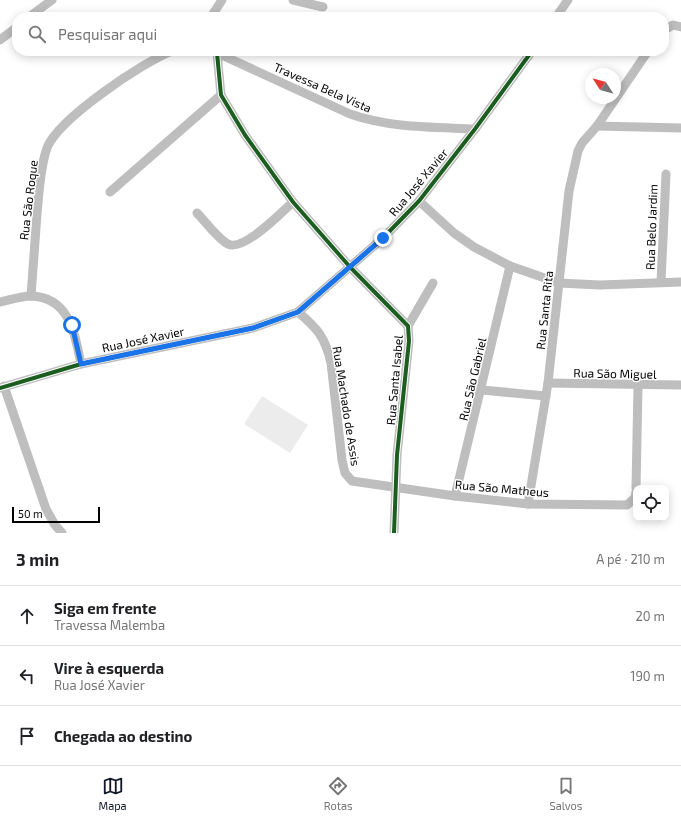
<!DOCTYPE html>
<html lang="pt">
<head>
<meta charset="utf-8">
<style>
	:root { --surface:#fff; --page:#f6f6f6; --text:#202124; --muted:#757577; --line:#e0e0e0; --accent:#111827 }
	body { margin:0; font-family:"Exo 2",sans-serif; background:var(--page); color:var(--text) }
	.controls { position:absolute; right:12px; bottom:12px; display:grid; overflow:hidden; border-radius:8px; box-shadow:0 2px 10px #0003 }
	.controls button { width:36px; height:36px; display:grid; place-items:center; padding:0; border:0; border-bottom:1px solid var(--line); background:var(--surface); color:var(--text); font:20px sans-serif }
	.compass { position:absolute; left:585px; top:68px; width:36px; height:36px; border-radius:50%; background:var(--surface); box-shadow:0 2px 10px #0003; rotate:306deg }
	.scale { position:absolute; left:12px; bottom:10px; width:88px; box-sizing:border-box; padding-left:4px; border:2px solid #000; border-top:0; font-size:11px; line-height:14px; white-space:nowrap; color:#000; -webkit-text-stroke:3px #fff; paint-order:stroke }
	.stop { position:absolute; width:12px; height:12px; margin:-9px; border:3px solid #1a73e8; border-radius:50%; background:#fff }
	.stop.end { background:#1a73e8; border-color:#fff; box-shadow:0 1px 4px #0008 }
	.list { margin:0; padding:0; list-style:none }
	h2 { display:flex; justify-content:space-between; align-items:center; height:52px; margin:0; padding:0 16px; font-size:17px }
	h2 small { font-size:13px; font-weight:400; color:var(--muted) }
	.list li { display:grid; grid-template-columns:26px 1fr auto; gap:12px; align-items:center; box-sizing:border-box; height:60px; padding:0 16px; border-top:1px solid var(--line) }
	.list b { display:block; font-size:15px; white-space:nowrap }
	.list p { margin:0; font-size:13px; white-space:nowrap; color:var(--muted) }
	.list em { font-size:13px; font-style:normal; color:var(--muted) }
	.icon { flex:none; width:22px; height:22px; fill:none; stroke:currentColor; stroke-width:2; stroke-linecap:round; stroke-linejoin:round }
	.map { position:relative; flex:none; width:681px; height:533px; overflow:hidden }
	.search { position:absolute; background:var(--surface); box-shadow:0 2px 10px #0003; left:12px; right:12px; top:12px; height:44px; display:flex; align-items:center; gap:10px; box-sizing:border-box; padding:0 14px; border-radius:16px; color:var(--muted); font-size:15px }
	.sheet { height:232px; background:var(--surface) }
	nav { display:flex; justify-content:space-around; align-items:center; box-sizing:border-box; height:56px; border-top:1px solid var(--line); background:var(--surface); font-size:11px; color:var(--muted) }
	nav a { display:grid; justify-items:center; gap:2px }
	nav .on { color:var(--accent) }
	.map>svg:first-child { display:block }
	.green { fill:#ececec }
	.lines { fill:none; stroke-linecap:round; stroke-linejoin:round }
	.minor { stroke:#bebebe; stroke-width:9 }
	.cycleway-casing { stroke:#fff; stroke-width:6 }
	.cycleway { stroke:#1b5e20; stroke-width:4 }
	.route { stroke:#1a73e8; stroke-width:5 }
	.labels { text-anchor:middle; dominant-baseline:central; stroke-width:3; stroke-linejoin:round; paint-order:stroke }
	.street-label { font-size:12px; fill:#000; stroke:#fff }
</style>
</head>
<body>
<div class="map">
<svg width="681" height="533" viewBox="0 0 681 533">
	<rect width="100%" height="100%" fill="#fff"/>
	<!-- green -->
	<polygon class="green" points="262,396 308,425 290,453 244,424"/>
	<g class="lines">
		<!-- minor -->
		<g class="minor">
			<polyline points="293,0 323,7"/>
			<polyline points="29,17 52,0"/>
			<polyline points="211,17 222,0"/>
			<polyline points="556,17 568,0"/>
			<polyline points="664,30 673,25 681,27"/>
			<polyline points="0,40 17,27"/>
			<path d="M 213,51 L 350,114 C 390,128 432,127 475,129"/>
			<polyline points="217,53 221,95 245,135 293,202 350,267 408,326 409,341 397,455 394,533"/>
			<polyline points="597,126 681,128"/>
			<polyline points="110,192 221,95"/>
			<polyline points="419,201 454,233 474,247 510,266 559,283 600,285 681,282"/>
			<path d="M 197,213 C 205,221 218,239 228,244 C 243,252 281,213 293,202"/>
			<polyline points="661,282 666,174"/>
			<path d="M 31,296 C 33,269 35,241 37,214 C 39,193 40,168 47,148 C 58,119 143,62 172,51"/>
			<path d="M 0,302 C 10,300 21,296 31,296 C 70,297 75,335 81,364"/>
			<path d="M 298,312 C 318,329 325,337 331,363 L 342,460 L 345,473 L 352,481 L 455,496 L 528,504 L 627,505 L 635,498 L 636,492"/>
			<polyline points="408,326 433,283"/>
			<polyline points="548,383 681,385"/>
			<polyline points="4,386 46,509 55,525 62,533"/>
			<polyline points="0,388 81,364 253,328 298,312 383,238 419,201 475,129 532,51"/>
			<polyline points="482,390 546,396"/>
			<polyline points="636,488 638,386"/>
			<polyline points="455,496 510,266"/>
			<polyline points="528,504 548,383 569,191 578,151 582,143 597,126 648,51"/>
		</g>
		<defs>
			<g id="cycleway">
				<polyline points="217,53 221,95 245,135 293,202 350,267 408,326 409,341 397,455 394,533"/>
				<polyline points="0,388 81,364 253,328 298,312 383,238 419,201 475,129 532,51"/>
			</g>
		</defs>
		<!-- cycleway casing -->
		<use href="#cycleway" class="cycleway-casing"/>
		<!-- cycleway -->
		<use href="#cycleway" class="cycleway"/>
	</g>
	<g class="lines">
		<!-- route -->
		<polyline class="route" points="72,325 81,364 253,328 298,312 383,238"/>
	</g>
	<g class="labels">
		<!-- street labels -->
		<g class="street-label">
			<text transform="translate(323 87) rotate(24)">Travessa Bela Vista</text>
			<text transform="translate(418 182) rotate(-50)">Rua José Xavier</text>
			<text transform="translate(28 200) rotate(-83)">Rua São Roque</text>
			<text transform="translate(651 227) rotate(-88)">Rua Belo Jardim</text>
			<text transform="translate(544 310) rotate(-84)">Rua Santa Rita</text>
			<text transform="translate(143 339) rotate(-12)">Rua José Xavier</text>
			<text transform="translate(615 373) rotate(1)">Rua São Miguel</text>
			<text transform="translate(472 379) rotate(-77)">Rua São Gabriel</text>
			<text transform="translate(394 380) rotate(-85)">Rua Santa Isabel</text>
			<text transform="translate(347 406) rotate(81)">Rua Machado de Assis</text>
			<text transform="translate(502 488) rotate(5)">Rua São Matheus</text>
		</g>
	</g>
</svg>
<div class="controls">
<button><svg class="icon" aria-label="locate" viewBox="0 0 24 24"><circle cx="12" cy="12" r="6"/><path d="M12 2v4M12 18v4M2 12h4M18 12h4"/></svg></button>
</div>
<svg class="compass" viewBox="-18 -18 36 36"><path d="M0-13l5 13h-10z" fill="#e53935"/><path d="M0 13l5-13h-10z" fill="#757577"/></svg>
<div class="scale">50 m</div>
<div class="stop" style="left:72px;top:325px"></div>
<div class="stop end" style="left:383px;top:238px"></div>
<div class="search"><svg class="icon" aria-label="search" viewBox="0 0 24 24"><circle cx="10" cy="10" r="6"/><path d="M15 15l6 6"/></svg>Pesquisar aqui</div>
</div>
<section class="sheet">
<h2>3 min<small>A pé · 210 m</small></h2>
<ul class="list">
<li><svg class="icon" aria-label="ahead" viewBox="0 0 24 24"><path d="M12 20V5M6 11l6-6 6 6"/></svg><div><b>Siga em frente</b><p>Travessa Malemba</p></div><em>20 m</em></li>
<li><svg class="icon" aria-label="left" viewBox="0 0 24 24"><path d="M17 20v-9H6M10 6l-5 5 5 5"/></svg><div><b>Vire à esquerda</b><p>Rua José Xavier</p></div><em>190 m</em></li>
<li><svg class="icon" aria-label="arrive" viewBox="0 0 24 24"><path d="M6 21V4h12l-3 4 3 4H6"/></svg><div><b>Chegada ao destino</b></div></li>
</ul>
</section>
<nav>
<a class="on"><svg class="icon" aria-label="map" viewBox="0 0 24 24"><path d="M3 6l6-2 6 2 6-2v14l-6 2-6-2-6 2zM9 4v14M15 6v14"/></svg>Mapa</a>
<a><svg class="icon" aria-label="directions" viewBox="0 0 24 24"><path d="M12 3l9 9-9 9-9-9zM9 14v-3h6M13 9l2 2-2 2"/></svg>Rotas</a>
<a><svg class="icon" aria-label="saved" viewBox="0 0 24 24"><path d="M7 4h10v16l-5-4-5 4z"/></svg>Salvos</a>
</nav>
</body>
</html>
